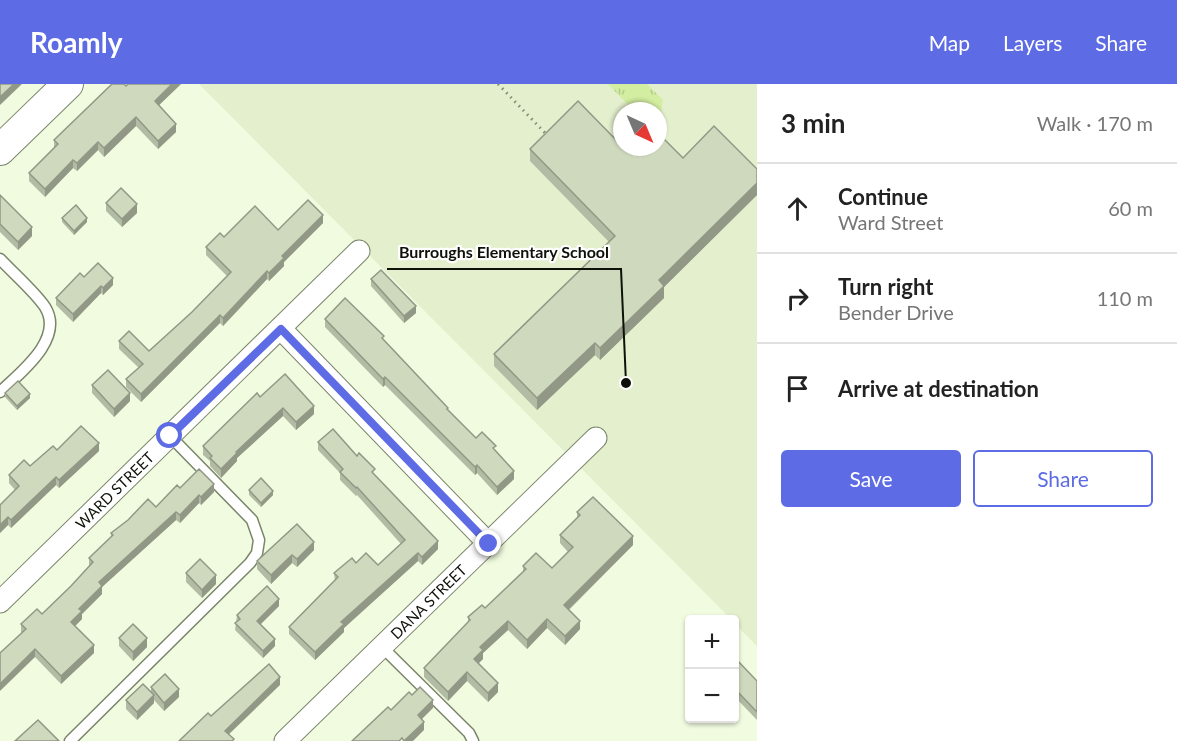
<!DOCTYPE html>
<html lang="en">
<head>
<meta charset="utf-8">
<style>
	:root { --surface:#fff; --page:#f6f6f6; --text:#222; --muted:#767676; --line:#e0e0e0; --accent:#5d6ce4 }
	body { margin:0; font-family:Lato,sans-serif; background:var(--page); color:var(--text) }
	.controls { position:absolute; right:18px; bottom:18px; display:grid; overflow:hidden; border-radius:6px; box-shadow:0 2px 4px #0004 }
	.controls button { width:54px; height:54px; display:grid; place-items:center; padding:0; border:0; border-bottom:2px solid var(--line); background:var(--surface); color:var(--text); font:30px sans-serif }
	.compass { position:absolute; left:613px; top:18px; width:54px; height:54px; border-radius:50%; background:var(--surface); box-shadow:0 2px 4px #0004; rotate:136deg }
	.stop { position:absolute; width:18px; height:18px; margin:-14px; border:4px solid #5d6ce4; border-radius:50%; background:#fff }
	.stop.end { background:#5d6ce4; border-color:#fff; box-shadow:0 2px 6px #0008 }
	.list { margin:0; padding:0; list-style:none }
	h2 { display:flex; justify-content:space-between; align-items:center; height:78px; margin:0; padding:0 24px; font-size:26px }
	h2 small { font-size:20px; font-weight:400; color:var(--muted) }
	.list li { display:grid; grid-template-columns:39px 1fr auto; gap:18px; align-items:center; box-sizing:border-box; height:90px; padding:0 24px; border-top:2px solid var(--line) }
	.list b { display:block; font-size:22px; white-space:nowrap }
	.list p { margin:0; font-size:20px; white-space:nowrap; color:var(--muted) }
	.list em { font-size:20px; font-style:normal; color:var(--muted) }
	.actions { display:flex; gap:12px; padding:18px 24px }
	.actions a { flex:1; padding:14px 0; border:2px solid var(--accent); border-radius:6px; text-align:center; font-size:21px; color:var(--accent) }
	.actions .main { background:var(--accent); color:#fff }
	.icon { flex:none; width:33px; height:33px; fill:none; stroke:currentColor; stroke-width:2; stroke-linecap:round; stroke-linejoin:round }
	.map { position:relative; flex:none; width:757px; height:657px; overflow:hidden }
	header { display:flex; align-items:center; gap:36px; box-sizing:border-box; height:84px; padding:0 30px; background:var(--accent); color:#fff }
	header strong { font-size:28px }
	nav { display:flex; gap:33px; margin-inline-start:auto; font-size:21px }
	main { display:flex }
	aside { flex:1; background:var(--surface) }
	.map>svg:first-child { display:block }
	.built { fill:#e3efcd; fill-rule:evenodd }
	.park { fill:url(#park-tufts) }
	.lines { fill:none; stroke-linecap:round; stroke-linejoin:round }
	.lane-casing { stroke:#7b856b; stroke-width:13 }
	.street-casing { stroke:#7b856b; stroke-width:23 }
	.secondary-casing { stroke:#7b856b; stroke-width:32 }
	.path { stroke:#838b78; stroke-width:3; stroke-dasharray:1.5 4.5; stroke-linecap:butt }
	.lane { stroke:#fff; stroke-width:10 }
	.street { stroke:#fff; stroke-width:21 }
	.secondary { stroke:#fff; stroke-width:30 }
	.wall { fill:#b2bba3 }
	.shaded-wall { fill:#919885 }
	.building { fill:#cfd9be; stroke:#919885; stroke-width:1.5 }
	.route { stroke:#5d6ce4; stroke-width:8 }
	.labels { text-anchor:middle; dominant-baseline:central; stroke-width:4.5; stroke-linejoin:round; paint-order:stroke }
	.street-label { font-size:15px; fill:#0e1108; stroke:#fff }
	.leader { fill:none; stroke:#0e1108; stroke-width:2 }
	.callout-dot { fill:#0e1108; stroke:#fff; stroke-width:2 }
	.callout-label { font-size:16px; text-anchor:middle; font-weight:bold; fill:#0e1108; stroke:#fff; stroke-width:4.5; stroke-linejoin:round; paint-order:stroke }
</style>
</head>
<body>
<header>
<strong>Roamly</strong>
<nav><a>Map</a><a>Layers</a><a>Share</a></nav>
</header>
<main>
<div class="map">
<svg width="757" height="657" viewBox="0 0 757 657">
	<defs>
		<pattern id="park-tufts" width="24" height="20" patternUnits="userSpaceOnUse" patternTransform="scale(1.5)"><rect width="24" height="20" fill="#d3eda1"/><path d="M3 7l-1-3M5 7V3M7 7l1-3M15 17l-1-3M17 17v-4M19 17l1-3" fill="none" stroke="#b4ca89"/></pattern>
	</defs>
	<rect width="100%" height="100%" fill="#f0fbdf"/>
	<!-- built -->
	<path class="built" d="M 199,0 L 757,0 L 757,562 L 735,540 L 734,536 L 731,535 ZM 622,27 L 658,27 L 658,63 L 622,63 Z"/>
	<!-- park -->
	<polygon class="park" points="608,0 647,0 663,16 661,28 658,31 658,27 634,27"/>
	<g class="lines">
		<defs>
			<g id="lane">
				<path d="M 0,175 C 13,189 35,208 45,223 C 65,255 20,289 0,308"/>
				<polyline points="382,563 469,649 473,657"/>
				<polyline points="70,657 250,479 257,469 259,456 252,436 170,352"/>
			</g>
			<g id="street">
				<polyline points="281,245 489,460"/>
				<path id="s1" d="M 0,518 L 359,167"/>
				<path id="s2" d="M 285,657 L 596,354"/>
			</g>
			<polyline id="secondary" points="0,66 68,0"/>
		</defs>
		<!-- lane casing -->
		<use href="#lane" class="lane-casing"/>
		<!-- street casing -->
		<use href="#street" class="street-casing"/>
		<!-- secondary casing -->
		<use href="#secondary" class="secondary-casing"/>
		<!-- path -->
		<polyline class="path" points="498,0 548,52"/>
		<!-- lane -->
		<use href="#lane" class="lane"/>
		<!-- street -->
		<use href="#street" class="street"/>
		<!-- secondary -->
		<use href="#secondary" class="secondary"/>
	</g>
	<!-- wall -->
	<g class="wall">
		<polygon points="128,0 181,0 159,21 176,48 158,65 136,42 104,73 98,66 77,87 73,84 45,113 29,97 29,89 54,64 54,56"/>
		<polygon points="530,65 625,65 757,85 757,111 664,203 664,214 600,276 595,271 537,326 494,282 494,270 609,158 530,77"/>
		<polygon points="0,111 32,152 18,166 0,148"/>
		<polygon points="106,119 137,129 122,143 106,127"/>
		<polygon points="62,134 87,138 74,151 62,138"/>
		<polygon points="323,139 284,178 284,182 269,197 267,195 223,242 220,239 141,318 126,303 126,295 139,284 119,265 119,257 149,267 192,228 227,192 206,171 206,163 224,153"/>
		<polygon points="84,193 113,201 103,211 101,209 73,238 56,221 56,214"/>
		<polygon points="371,195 416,229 404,239 371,202"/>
		<polygon points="325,235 384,257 448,327 476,354 496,367 514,395 497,411 477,389 475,391 385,301 383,303 325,243"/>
		<polygon points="92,301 130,317 114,333 92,309"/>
		<polygon points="5,309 30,314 17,326 5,313"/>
		<polygon points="260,313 314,330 296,346 283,332 237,374 237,377 221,394 210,382 210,377 203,371 203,362"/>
		<polygon points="318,358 375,392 438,465 422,481 418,477 344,544 344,548 315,576 289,550 289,543 335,497 334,489 356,479 378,481 401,460 357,411 356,412 340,396 340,389 318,366"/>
		<polygon points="57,366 99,367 59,404 56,401 11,444 8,441 0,449 0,421 15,406 9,399 9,391 30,382"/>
		<polygon points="180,404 214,408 201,421 199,419 180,439 176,436 102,503 102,510 82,530 82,535 75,542 94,569 61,600 35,573 21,548 21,540 42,530 71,502 89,482 89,474 111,453 111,449 156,423"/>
		<polygon points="249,406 273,411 261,423 249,411"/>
		<polygon points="577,428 633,461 569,526 580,545 565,561 547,544 527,565 508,546 483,569 483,575 478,579 498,608 488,618 467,597 448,617 424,593 424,584 468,538 468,533 485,524 523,488 523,482 552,484 568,468 560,459 560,451 577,434"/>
		<polygon points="314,466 297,483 292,479 271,500 257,485 257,477"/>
		<polygon points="186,489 216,500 202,514 186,498"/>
		<polygon points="279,522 260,540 275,562 263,574 235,546 237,531"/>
		<polygon points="119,554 147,563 133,577 119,562"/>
		<polygon points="735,578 757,597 757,636 735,613"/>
		<polygon points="151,603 179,613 164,627 154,616 154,619 137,636 126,625 126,616 151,607"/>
	</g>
	<!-- shaded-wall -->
	<g class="shaded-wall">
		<polygon points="14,0 22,0 0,21 0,13"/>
		<polygon points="172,0 181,0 155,25 155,17"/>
		<polygon points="136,33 136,42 104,73 104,64"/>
		<polygon points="176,40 176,48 158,65 158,57"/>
		<polygon points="98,58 98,66 77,87 77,79"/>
		<polygon points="73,76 73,84 45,113 45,105"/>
		<polygon points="757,99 757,111 664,203 664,214 600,276 600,264 659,196"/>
		<polygon points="137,120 137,129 122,143 122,135"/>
		<polygon points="323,131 323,139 284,178 284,182 269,197 269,189 282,172"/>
		<polygon points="87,134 87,138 74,151 74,147"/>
		<polygon points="32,143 32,152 18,166 18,158"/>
		<polygon points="267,187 267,195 223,242 223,234"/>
		<polygon points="113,194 113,201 103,211 103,204"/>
		<polygon points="101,202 101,209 73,238 73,230"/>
		<polygon points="416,222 416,229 404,239 404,232"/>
		<polygon points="220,231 220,239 141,318 141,310"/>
		<polygon points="595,259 595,271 537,326 537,314"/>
		<polygon points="385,293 385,301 383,303 383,295"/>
		<polygon points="130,309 130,317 114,333 114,325"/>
		<polygon points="30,310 30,314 17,326 17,322"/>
		<polygon points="314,322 314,330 296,346 296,338"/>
		<polygon points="283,324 283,332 237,374 237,377 221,394 221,385 236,368"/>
		<polygon points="99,359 99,367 59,404 59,396"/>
		<polygon points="477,381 477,389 475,391 475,383"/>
		<polygon points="514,387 514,395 497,411 497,403"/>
		<polygon points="56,393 56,401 11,444 11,436"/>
		<polygon points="214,400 214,408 201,421 201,413"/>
		<polygon points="273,407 273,411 261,423 261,419"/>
		<polygon points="199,411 199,419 180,439 180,431"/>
		<polygon points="176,428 176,436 102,503 102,510 82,530 82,535 71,546 71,538 79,525 99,498"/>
		<polygon points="8,433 8,441 0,449 0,441"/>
		<polygon points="633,452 633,461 564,530 564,521"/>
		<polygon points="438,457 438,465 422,481 422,473"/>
		<polygon points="314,458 314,466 297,483 297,475"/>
		<polygon points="418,469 418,477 344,544 344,548 315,576 315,568 341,538"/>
		<polygon points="292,471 292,479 271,500 271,491"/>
		<polygon points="216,491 216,500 202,514 202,506"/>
		<polygon points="279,515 279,522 257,544 257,537"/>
		<polygon points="547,535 547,544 527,565 527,556"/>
		<polygon points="508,537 508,546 483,569 483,575 474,584 474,575 480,563"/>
		<polygon points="580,537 580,545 565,561 565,552"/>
		<polygon points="147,554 147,563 133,577 133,568"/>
		<polygon points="275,555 275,562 263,574 263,567"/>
		<polygon points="94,561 94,569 61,600 61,592"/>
		<polygon points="35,565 35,573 0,607 0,600"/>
		<polygon points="467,588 467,597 448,617 448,608"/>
		<polygon points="280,593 280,601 225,654 225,647"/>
		<polygon points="498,599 498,608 488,618 488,609"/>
		<polygon points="179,605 179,613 164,627 164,619"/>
		<polygon points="154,611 154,619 137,636 137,628"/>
		<polygon points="433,616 433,624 418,639 418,631"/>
		<polygon points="424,638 424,646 413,657 404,657"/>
	</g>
	<!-- building -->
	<g class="building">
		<polygon points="0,0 14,0 0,13"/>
		<polygon points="112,0 124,0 126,2 128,0 172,0 155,17 176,40 158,57 136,33 104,64 98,58 77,79 73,76 45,105 29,89 58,60 54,56"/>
		<polygon points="578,17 622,62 622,63 625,65 627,63 658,63 658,49 683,74 714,42 757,85 757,99 659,196 664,202 600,264 595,259 537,314 494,270 615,152 530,65"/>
		<polygon points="121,104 137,120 122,135 106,119"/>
		<polygon points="0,111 32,143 18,158 0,140"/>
		<polygon points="308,116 323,131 282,172 284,174 269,189 267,187 223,234 220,231 141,310 126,295 143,280 119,257 129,247 149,267 192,228 231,188 206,163 220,149 224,153 255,122 278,146"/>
		<polygon points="76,121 87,134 74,147 62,134"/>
		<polygon points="98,179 113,194 103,204 101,202 73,230 56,214 80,189 84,193"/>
		<polygon points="381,186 416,222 404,232 371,195"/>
		<polygon points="345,214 384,252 382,254 448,324 447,325 476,354 482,348 496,362 493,364 514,387 497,403 477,381 475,383 385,293 383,295 325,235"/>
		<polygon points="108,286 130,309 114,325 92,301"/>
		<polygon points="285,290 314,322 296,338 283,324 236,368 237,369 221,385 210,374 212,372 203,362 257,309 260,313"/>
		<polygon points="18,297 30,310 17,322 5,309"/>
		<polygon points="81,342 99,359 59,396 56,393 11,436 8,433 0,441 0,421 19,402 9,391 24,376 30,382 53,362 57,366"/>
		<polygon points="333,345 357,372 359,369 375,385 372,388 438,457 422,473 418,469 341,538 344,540 315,568 289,543 338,493 334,489 352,474 356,479 366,469 378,481 405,456 357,403 356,404 340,388 343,385 318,358"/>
		<polygon points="199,385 214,400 201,413 199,411 180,431 176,428 99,498 102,502 79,525 82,527 71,538 94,561 61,592 35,565 0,600 0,569 26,545 21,540 37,525 42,530 71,502 93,478 89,474 113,451 111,449 128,436 148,415 156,423 177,401 180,404"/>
		<polygon points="261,394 273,407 261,419 249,406"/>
		<polygon points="593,413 633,452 564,521 580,537 565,552 547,535 527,556 508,537 480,563 483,566 474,575 498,599 488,609 467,588 448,608 424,584 470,536 468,533 482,521 485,524 526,485 523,482 536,469 552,484 573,463 560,451 580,431 577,428"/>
		<polygon points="297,440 314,458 297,475 292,471 271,491 257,477"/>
		<polygon points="200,475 216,491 202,506 186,489"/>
		<polygon points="267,502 279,515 257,537 275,555 263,567 235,539 240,535 237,531"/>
		<polygon points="133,540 147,554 133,568 119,554"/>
		<polygon points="737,576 757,597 757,628 735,605 735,578"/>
		<polygon points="269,580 280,593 225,647 234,655 232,657 179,657 208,629 211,632"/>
		<polygon points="165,590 179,605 164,619 151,603"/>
		<polygon points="143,600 154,611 137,628 126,616"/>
		<polygon points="420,603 433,616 418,631 424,638 404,657 402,654 399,657 352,657 388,623 391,626 409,608 412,611"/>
		<polygon points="38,636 59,657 15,657"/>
	</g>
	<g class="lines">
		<!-- route -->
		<polyline class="route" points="170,352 281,245 489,460"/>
	</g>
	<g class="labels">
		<!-- street labels -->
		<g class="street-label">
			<text stroke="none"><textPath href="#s1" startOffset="160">WARD STREET</textPath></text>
			<text stroke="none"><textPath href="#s2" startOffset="200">DANA STREET</textPath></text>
		</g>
	</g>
	<!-- callouts -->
	<path class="leader" d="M626 299L621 185H387"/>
	<circle class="callout-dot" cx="626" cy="299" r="6"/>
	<g class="callout-label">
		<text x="504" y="174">Burroughs Elementary School</text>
	</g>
</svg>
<div class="controls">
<button>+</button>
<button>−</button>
</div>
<svg class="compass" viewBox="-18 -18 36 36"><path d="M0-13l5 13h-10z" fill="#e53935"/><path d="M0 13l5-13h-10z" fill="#767676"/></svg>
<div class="stop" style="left:170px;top:352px"></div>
<div class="stop end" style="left:489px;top:460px"></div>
</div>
<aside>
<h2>3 min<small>Walk · 170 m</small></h2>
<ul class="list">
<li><svg class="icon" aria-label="ahead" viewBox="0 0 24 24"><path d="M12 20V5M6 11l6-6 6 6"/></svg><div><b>Continue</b><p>Ward Street</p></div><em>60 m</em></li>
<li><svg class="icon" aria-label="right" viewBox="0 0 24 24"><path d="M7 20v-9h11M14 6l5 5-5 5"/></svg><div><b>Turn right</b><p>Bender Drive</p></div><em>110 m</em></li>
<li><svg class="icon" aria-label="arrive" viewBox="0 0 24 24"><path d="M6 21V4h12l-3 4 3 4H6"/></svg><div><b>Arrive at destination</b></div></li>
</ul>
<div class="actions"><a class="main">Save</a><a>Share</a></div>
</aside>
</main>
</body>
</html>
